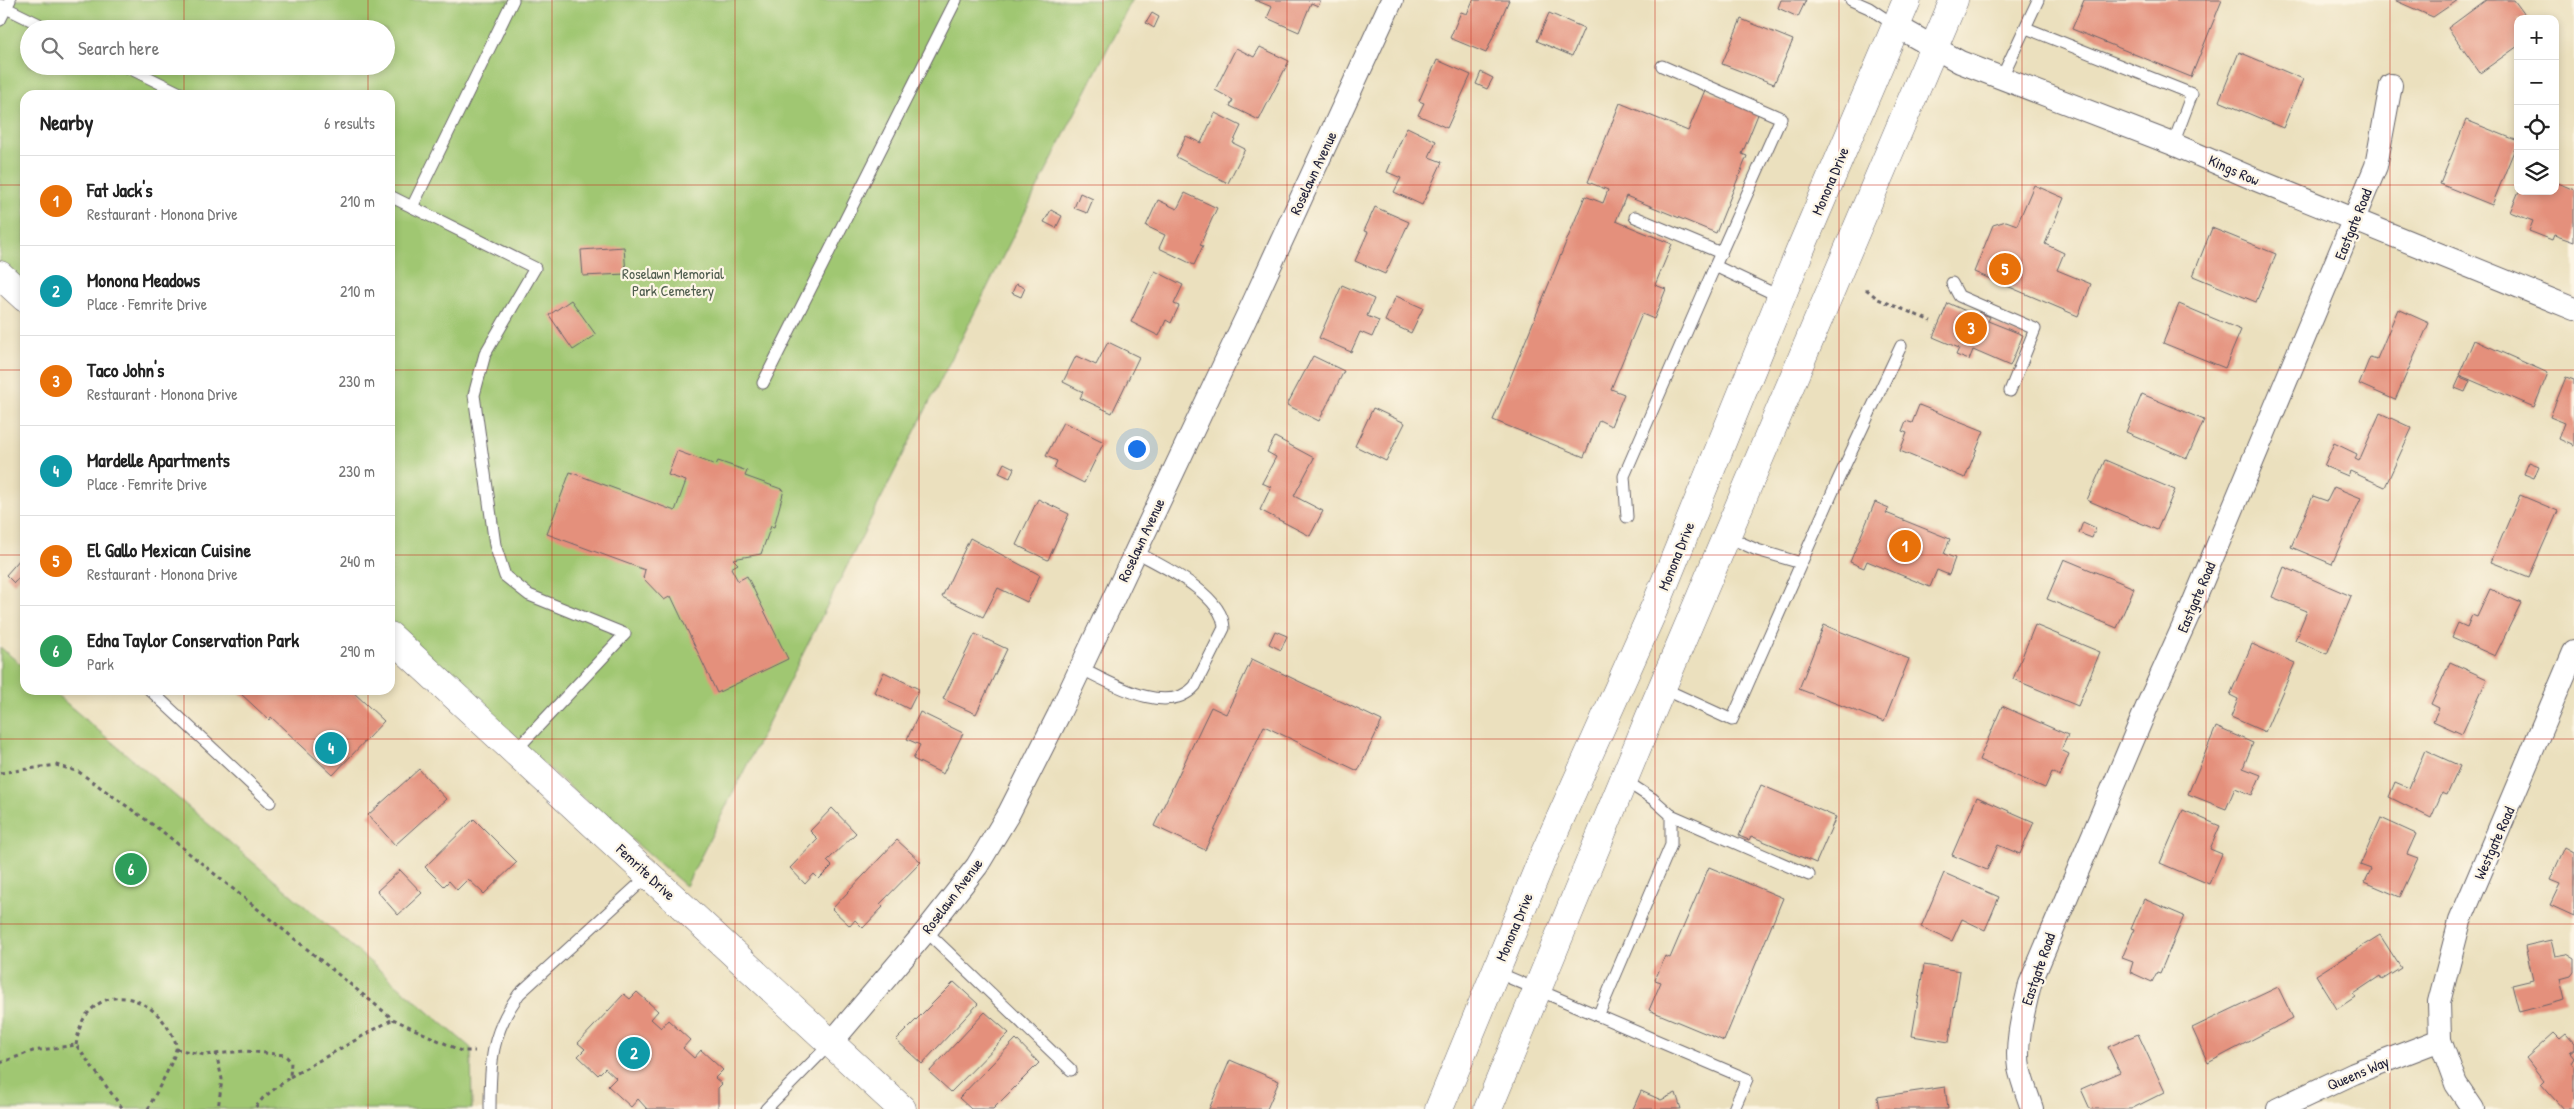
<!DOCTYPE html>
<html lang="en">
<head>
<meta charset="utf-8">
<style>
	:root { --surface:#fff; --page:#f6f6f6; --text:#222; --muted:#767676; --line:#e0e0e0; --accent:#0f766e }
	body { margin:0; font-family:"Patrick Hand",sans-serif; background:var(--page); color:var(--text) }
	.controls { position:absolute; right:15px; top:15px; display:grid; overflow:hidden; border-radius:10px; box-shadow:0 2px 8px #0003 }
	.controls button { width:45px; height:45px; display:grid; place-items:center; padding:0; border:0; border-bottom:1px solid var(--line); background:var(--surface); color:var(--text); font:25px sans-serif }
	.you { position:absolute; left:1136px; top:448px; width:18px; height:18px; margin:-12px; border:4px solid #fff; border-radius:50%; background:#1a73e8; box-shadow:0 0 0 8px #1a73e833 }
	.badge { display:grid; place-items:center; width:32px; height:32px; border-radius:50%; background:var(--accent); color:#fff; font-size:16px; font-weight:700 }
	.pin { position:absolute; translate:-50% -50%; border:2px solid #fff; box-shadow:0 1px 5px #0006 }
	.list { margin:0; padding:0; list-style:none }
	h2 { display:flex; justify-content:space-between; align-items:center; height:65px; margin:0; padding:0 20px; font-size:21px }
	h2 small { font-size:16px; font-weight:400; color:var(--muted) }
	.list li { display:grid; grid-template-columns:32px 1fr auto; gap:15px; align-items:center; box-sizing:border-box; height:90px; padding:0 20px; border-top:1px solid var(--line) }
	.list b { display:block; font-size:19px; white-space:nowrap }
	.list p { margin:0; font-size:16px; white-space:nowrap; color:var(--muted) }
	.list em { font-size:16px; font-style:normal; color:var(--muted) }
	.icon { flex:none; width:28px; height:28px; fill:none; stroke:currentColor; stroke-width:2; stroke-linecap:round; stroke-linejoin:round }
	.map { position:relative; flex:none; width:2574px; height:1109px; overflow:hidden }
	.search { position:absolute; background:var(--surface); box-shadow:0 2px 8px #0003; left:20px; top:20px; width:375px; height:55px; display:flex; align-items:center; gap:12px; box-sizing:border-box; padding:0 18px; border-radius:28px; color:var(--muted); font-size:19px }
	.panel { position:absolute; background:var(--surface); box-shadow:0 2px 8px #0003; left:20px; top:90px; width:375px; height:605px; border-radius:15px }
	.map>svg:first-child { display:block }
	.green { fill:#a0c772; stroke:#617456; fill-rule:evenodd }
	.building { fill:#e4907c }
	.lines { fill:none; stroke-linecap:round; stroke-linejoin:round }
	.lane-casing { stroke:#686469; stroke-width:13 }
	.street-casing { stroke:#686469; stroke-width:24 }
	.secondary-casing { stroke:#686469; stroke-width:29 }
	.path { stroke:#686469; stroke-width:3; stroke-dasharray:4 4; stroke-linecap:butt }
	.lane { stroke:#fff; stroke-width:11 }
	.street { stroke:#fff; stroke-width:22 }
	.secondary { stroke:#fff; stroke-width:28 }
	.grid { fill:none; stroke:#c8321e; stroke-width:1; stroke-opacity:0.55 }
	.labels { text-anchor:middle; dominant-baseline:central; stroke-width:4.5; stroke-linejoin:round; paint-order:stroke }
	.street-label { font-size:15px; fill:#22223b; stroke:#fcf5e5 }
	.park-label { font-size:15px; fill:#4e5c4e; stroke:#fcf5e5 }
</style>
</head>
<body>
<div class="map">
<svg width="2574" height="1109" viewBox="0 0 2574 1109">
	<rect width="100%" height="100%" fill="#fcf5e5"/>
	<filter id="ink" filterUnits="userSpaceOnUse"><feTurbulence type="fractalNoise" baseFrequency=".02" numOctaves="2"/><feDisplacementMap in="SourceGraphic" scale="10" xChannelSelector="R" yChannelSelector="G"/><feConvolveMatrix kernelMatrix="1 2 1 2 8 2 1 2 1" color-interpolation-filters="sRGB"/></filter>
	<filter id="wash" filterUnits="userSpaceOnUse"><feTurbulence type="fractalNoise" baseFrequency=".0096" numOctaves="4" result="noise"/><feDisplacementMap in="SourceGraphic" scale="20" xChannelSelector="R" yChannelSelector="G"/><feGaussianBlur stdDeviation="1.12" result="paint"/><feColorMatrix in="noise" values="0 0 0 0 0 0 0 0 0 0 0 0 0 0 0 0 0 1.4 0 .05"/><feComposite in="paint" operator="in"/></filter>
	<g filter="url(#wash)">
		<rect width="100%" height="100%" fill="#ebe0be"/>
		<!-- green -->
		<g class="green">
			<path d="M 0,0 L 1132,0 L 686,886 L 390,633 L 390,95 L 25,95 L 25,298 L 0,275 ZM 29,29 L 386,29 L 386,66 L 29,66 Z"/>
			<polygon points="0,647 25,668 25,690 51,690 471,1048 472,1109 0,1109"/>
		</g>
		<g id="blocks">
			<!-- building -->
			<g class="building">
				<polygon points="1255,0 1321,0 1318,6 1311,3 1299,32 1267,18 1272,7"/>
				<polygon points="1473,0 1509,0 1486,53 1450,38 1461,12 1467,14"/>
				<polygon points="1781,0 1806,0 1798,17 1778,8"/>
				<polygon points="2084,0 2222,0 2191,77 2072,29"/>
				<polygon points="2394,0 2458,0 2433,17"/>
				<polygon points="2486,0 2514,0 2528,19 2518,19 2518,46 2480,73 2448,28"/>
				<polygon points="1152,13 1159,17 1154,28 1146,23"/>
				<polygon points="1549,13 1584,28 1572,56 1537,41"/>
				<polygon points="1741,19 1793,40 1774,84 1722,64"/>
				<polygon points="1260,47 1289,61 1259,120 1230,106 1233,100 1215,90 1236,48 1254,57"/>
				<polygon points="2239,52 2303,79 2283,128 2219,101"/>
				<polygon points="1437,60 1471,75 1447,128 1418,115 1424,103 1419,101"/>
				<polygon points="1481,72 1493,78 1487,89 1476,84"/>
				<polygon points="1705,90 1759,112 1742,154 1747,156 1716,233 1626,196 1616,221 1672,244 1655,285 1666,289 1654,319 1642,314 1611,389 1624,394 1611,426 1599,420 1584,457 1493,420 1585,196 1603,203 1608,190 1588,182 1620,103 1688,131"/>
				<polygon points="1215,113 1241,126 1233,143 1245,149 1228,183 1176,157 1186,136 1201,143"/>
				<polygon points="2466,120 2518,141 2492,205 2440,184"/>
				<polygon points="1407,127 1436,141 1429,157 1442,162 1422,205 1394,192 1401,178 1387,172"/>
				<polygon points="2555,178 2558,179 2556,182 2574,190 2574,242 2554,235 2552,240 2529,231 2533,221 2510,212 2519,191 2555,191"/>
				<polygon points="2034,185 2064,198 2045,244 2064,253 2057,270 2091,284 2078,316 1974,272 1993,225 2006,221 2017,225"/>
				<polygon points="1080,193 1093,199 1087,213 1074,208"/>
				<polygon points="1185,193 1217,208 1200,245 1203,246 1194,265 1159,248 1165,235 1146,226 1158,200 1177,209"/>
				<polygon points="1375,207 1409,222 1385,274 1355,261 1368,232 1364,231"/>
				<polygon points="1051,210 1062,216 1056,228 1044,222"/>
				<polygon points="2212,228 2276,254 2256,302 2193,276"/>
				<polygon points="624,247 626,274 583,276 581,250"/>
				<polygon points="1155,271 1183,285 1174,304 1179,306 1171,323 1166,320 1159,336 1131,322"/>
				<polygon points="1016,284 1025,288 1021,297 1012,293"/>
				<polygon points="1342,285 1374,299 1367,316 1379,321 1372,337 1360,332 1351,352 1319,338"/>
				<polygon points="1396,296 1423,308 1411,333 1385,321"/>
				<polygon points="571,300 596,335 573,350 549,315"/>
				<polygon points="1948,303 1977,316 1979,312 1990,317 1988,321 2023,335 2010,366 1973,350 1969,360 1956,355 1959,348 1933,337"/>
				<polygon points="2179,304 2241,330 2225,368 2163,343"/>
				<polygon points="2398,309 2429,323 2395,400 2359,384 2370,357 2377,359"/>
				<polygon points="2474,340 2548,373 2534,407 2459,375"/>
				<polygon points="1108,342 1139,357 1112,413 1080,398 1083,392 1063,382 1076,356 1096,365"/>
				<polygon points="1313,356 1344,371 1319,421 1287,405"/>
				<polygon points="2460,377 2470,381 2465,392 2455,388"/>
				<polygon points="2566,377 2574,380 2574,446 2559,439 2565,423 2550,417"/>
				<polygon points="2142,394 2204,420 2187,458 2126,432"/>
				<polygon points="1919,405 1984,431 1965,478 1900,451 1907,433 1902,431 1906,421 1912,423"/>
				<polygon points="1373,408 1405,423 1386,461 1355,446"/>
				<polygon points="2380,413 2412,428 2385,487 2350,471 2348,476 2324,466 2334,443 2357,454 2355,459 2359,461"/>
				<polygon points="1063,422 1104,442 1084,483 1054,468 1057,461 1046,456"/>
				<polygon points="1275,437 1314,458 1294,496 1323,511 1310,536 1260,510 1271,487 1262,483 1276,457 1267,452"/>
				<polygon points="677,451 716,465 718,461 747,471 745,476 784,490 774,527 771,526 761,554 733,559 738,564 731,568 738,581 747,576 788,659 717,693 671,596 664,600 643,578 645,570 547,534 570,472 675,511 686,481 668,475"/>
				<polygon points="2105,460 2175,490 2157,530 2087,500"/>
				<polygon points="2529,462 2539,466 2534,478 2524,474"/>
				<polygon points="1004,463 1014,468 1010,478 999,473"/>
				<polygon points="2334,487 2361,498 2332,564 2291,547 2313,496 2327,501"/>
				<polygon points="2520,495 2558,511 2529,577 2491,562"/>
				<polygon points="1038,499 1069,514 1048,560 1016,545"/>
				<polygon points="1875,502 1889,508 1886,513 1950,539 1944,554 1955,558 1949,575 1937,570 1930,587 1867,561 1864,568 1850,562"/>
				<polygon points="2083,522 2096,528 2092,538 2079,533"/>
				<polygon points="970,538 1040,575 1027,602 998,588 983,617 942,597"/>
				<polygon points="21,558 25,562 25,571 14,583 6,575"/>
				<polygon points="2064,559 2134,588 2117,628 2047,599"/>
				<polygon points="2284,567 2351,596 2327,654 2295,640 2307,611 2272,597"/>
				<polygon points="2490,589 2521,603 2495,656 2452,637 2458,623 2467,627 2472,615 2477,617"/>
				<polygon points="1824,625 1909,659 1884,722 1799,689"/>
				<polygon points="2035,625 2100,652 2078,706 2013,679"/>
				<polygon points="1275,631 1287,636 1281,650 1269,644"/>
				<polygon points="975,634 1007,649 976,714 943,699"/>
				<polygon points="2252,644 2295,663 2265,732 2231,717 2238,699 2230,695"/>
				<polygon points="1252,659 1382,721 1358,771 1264,726 1205,850 1154,826 1211,707 1226,714"/>
				<polygon points="2450,662 2487,679 2462,734 2433,721 2439,708 2431,704"/>
				<polygon points="884,672 919,689 909,709 874,692"/>
				<polygon points="243,690 351,690 384,721 333,775 271,717 269,720 240,693"/>
				<polygon points="2002,706 2068,735 2061,750 2069,754 2060,776 2052,772 2045,788 1979,760"/>
				<polygon points="920,712 963,733 943,774 913,759 920,745 907,739"/>
				<polygon points="2216,727 2253,743 2243,768 2261,775 2252,795 2235,788 2226,809 2188,794"/>
				<polygon points="2425,750 2460,766 2447,795 2442,793 2431,818 2389,797 2395,782 2409,788"/>
				<polygon points="419,769 446,799 395,845 368,815"/>
				<polygon points="1761,785 1836,817 1816,863 1751,836 1749,840 1739,836"/>
				<polygon points="1977,797 2034,822 2020,854 1998,845 1987,870 1952,855"/>
				<polygon points="832,808 856,833 827,861 832,866 819,879 814,874 805,884 790,868 818,839 810,831"/>
				<polygon points="2183,810 2220,826 2210,849 2222,854 2209,884 2160,863"/>
				<polygon points="2381,818 2416,834 2407,854 2418,858 2400,897 2365,882 2371,869 2360,865"/>
				<polygon points="474,819 517,862 484,894 468,879 457,890 449,881 444,886 425,867"/>
				<polygon points="897,840 921,862 880,904 883,907 863,928 855,920 850,926 832,909"/>
				<polygon points="2565,847 2574,852 2574,916 2550,905 2560,884 2550,880"/>
				<polygon points="1709,867 1783,898 1724,1041 1649,1010 1661,982 1655,980 1665,956 1670,958"/>
				<polygon points="400,870 422,893 398,915 377,891"/>
				<polygon points="1944,873 1999,897 1985,930 1962,919 1952,941 1921,927"/>
				<polygon points="2144,899 2184,916 2160,973 2157,972 2152,982 2130,972 2133,962 2122,958 2134,930 2131,929"/>
				<polygon points="2380,935 2401,968 2382,980 2380,976 2353,994 2355,997 2337,1009 2316,975"/>
				<polygon points="2551,940 2555,956 2566,954 2574,959 2574,972 2571,976 2560,979 2565,1000 2519,1012 2512,985 2533,980 2525,946"/>
				<polygon points="1924,965 1960,971 1949,1042 1912,1036"/>
				<polygon points="954,982 978,1004 922,1064 896,1040"/>
				<polygon points="2278,987 2293,1018 2208,1063 2192,1028"/>
				<polygon points="637,992 658,1011 651,1019 661,1028 668,1020 690,1040 683,1048 694,1058 701,1050 723,1070 715,1078 722,1084 718,1088 718,1109 647,1109 638,1099 631,1107 608,1086 616,1078 605,1068 598,1075 578,1056 585,1049 578,1043 624,994 630,999"/>
				<polygon points="985,1012 1009,1033 951,1092 929,1072"/>
				<polygon points="2554,1033 2560,1039 2566,1034 2574,1043 2574,1049 2570,1052 2574,1057 2571,1062 2574,1066 2574,1109 2563,1109 2541,1084 2544,1081 2526,1058"/>
				<polygon points="2138,1034 2165,1092 2131,1109 2090,1109 2081,1089 2120,1072 2108,1047"/>
				<polygon points="1016,1039 1039,1063 993,1109 971,1109 959,1098"/>
				<polygon points="1230,1060 1279,1081 1267,1109 1209,1109"/>
				<polygon points="1945,1087 1948,1109 1879,1109 1877,1097"/>
				<polygon points="1641,1091 1661,1100 1676,1093 1681,1109 1633,1109"/>
			</g>
		</g>
	</g>
	<g filter="url(#ink)">
		<use href="#blocks" fill-opacity="0" stroke="#686469" stroke-width="1"/>
		<g class="lines">
			<defs>
				<g id="lane">
					<polyline points="1851,0 1869,8 1896,26"/>
					<polyline points="0,5 49,29"/>
					<polyline points="0,20 10,0"/>
					<polyline points="2026,28 2192,94 2173,144"/>
					<polyline points="125,66 184,95"/>
					<polyline points="1662,66 1781,118 1715,266"/>
					<polyline points="2001,79 2038,0"/>
					<polyline points="390,196 535,268 485,354 474,395 495,545 505,576 529,595 625,634 515,751"/>
					<polyline points="412,207 513,0"/>
					<polyline points="1635,217 1721,253"/>
					<polyline points="1952,283 1959,296 2035,329 2010,391"/>
					<polyline points="763,383 956,0"/>
					<polyline points="1627,517 1624,476 1715,266 1781,297"/>
					<polyline points="1726,536 1757,550 1801,563"/>
					<path d="M 1080,668 C 1109,682 1167,718 1195,686 L 1224,628 C 1223,594 1162,566 1136,552"/>
					<polyline points="1662,688 1732,720 1837,482 1901,346"/>
					<polyline points="150,690 270,802"/>
					<polyline points="1671,815 1809,875"/>
					<polyline points="926,931 1071,1070"/>
					<polyline points="1496,972 1747,1079 1734,1109"/>
					<polyline points="1598,1016 1671,845 1671,815 1653,799 1624,780"/>
					<path d="M 490,1109 C 490,1062 491,1033 519,994 L 649,875"/>
					<polyline points="766,1109 831,1043"/>
				</g>
				<g id="street">
					<polyline points="1896,26 1960,62 2173,144 2254,179 2574,309"/>
					<polyline points="831,1043 926,931 977,866 1009,813 1058,716 1254,301 1392,0"/>
					<path d="M 2032,1109 C 2028,1096 2022,1082 2019,1068 C 2015,1041 2024,1011 2030,984 L 2149,702 L 2187,618 L 2376,166 L 2391,85"/>
					<polyline points="2278,1109 2354,1073 2440,1040"/>
					<polyline points="2473,1109 2456,1084 2440,1040 2439,1002 2460,921 2574,652"/>
				</g>
				<g id="secondary">
					<polyline points="0,275 25,298"/>
					<polyline points="390,636 902,1109"/>
					<polyline points="1439,1109 1543,857 1657,602 1799,253 1907,0"/>
					<polyline points="1488,1109 1650,716 1954,0"/>
				</g>
			</defs>
			<!-- lane casing -->
			<use href="#lane" class="lane-casing"/>
			<!-- street casing -->
			<use href="#street" class="street-casing"/>
			<!-- secondary casing -->
			<use href="#secondary" class="secondary-casing"/>
			<!-- path -->
			<g class="path">
				<polyline points="1866,289 1878,299 1931,321"/>
				<polyline points="0,773 56,765 79,772 163,832 393,1019 461,1051 475,1051"/>
				<path d="M 76,1045 C 78,1035 80,1021 88,1013 C 113,984 151,1000 168,1028 C 172,1034 177,1042 176,1049 C 173,1064 155,1094 148,1109"/>
				<polyline points="176,1049 205,1055 245,1051 285,1055 291,1062 290,1077 263,1098 254,1109"/>
				<polyline points="216,1053 222,1079 218,1109"/>
				<polyline points="0,1063 33,1051 76,1045 123,1109"/>
				<polyline points="290,1077 393,1019"/>
			</g>
			<!-- lane -->
			<use href="#lane" class="lane"/>
			<!-- street -->
			<use href="#street" class="street"/>
			<!-- secondary -->
			<use href="#secondary" class="secondary"/>
		</g>
	</g>
	<!-- grid -->
	<path class="grid" d="M 184,0 L 184,29M 368,0 L 368,29M 552,0 L 552,1109M 735,0 L 735,1109M 919,0 L 919,1109M 1103,0 L 1103,1109M 1287,0 L 1287,1109M 1471,0 L 1471,1109M 1655,0 L 1655,1109M 1839,0 L 1839,1109M 2022,0 L 2022,1109M 2206,0 L 2206,1109M 2390,0 L 2390,1109M 184,66 L 184,95M 368,66 L 368,95M 0,185 L 25,185M 390,185 L 2518,185M 2555,185 L 2574,185M 0,370 L 25,370M 390,370 L 2574,370M 0,555 L 25,555M 390,555 L 2574,555M 184,690 L 184,1109M 368,690 L 368,1109M 0,739 L 2574,739M 0,924 L 2574,924"/>
	<g class="labels">
		<!-- street labels -->
		<g class="street-label">
			<text transform="translate(2234 170) rotate(24)">Kings Row</text>
			<text transform="translate(1313 173) rotate(-65)">Roselawn Avenue</text>
			<text transform="translate(1830 181) rotate(-67)">Monona Drive</text>
			<text transform="translate(2353 224) rotate(-68)">Eastgate Road</text>
			<text transform="translate(1141 540) rotate(-65)">Roselawn Avenue</text>
			<text transform="translate(1676 556) rotate(-68)">Monona Drive</text>
			<text transform="translate(2196 597) rotate(-67)">Eastgate Road</text>
			<text transform="translate(2494 843) rotate(-66)">Westgate Road</text>
			<text transform="translate(646 872) rotate(43)">Femrite Drive</text>
			<text transform="translate(952 896) rotate(-53)">Roselawn Avenue</text>
			<text transform="translate(1514 927) rotate(-67)">Monona Drive</text>
			<text transform="translate(2038 969) rotate(-71)">Eastgate Road</text>
			<text transform="translate(2358 1073) rotate(-23)">Queens Way</text>
		</g>
		<!-- park labels -->
		<g class="park-label">
			<text x="673" y="273">Roselawn Memorial<tspan x="673" dy="17">Park Cemetery</tspan></text>
		</g>
	</g>
</svg>
<div class="controls">
<button>+</button>
<button>−</button>
<button><svg class="icon" aria-label="locate" viewBox="0 0 24 24"><circle cx="12" cy="12" r="6"/><path d="M12 2v4M12 18v4M2 12h4M18 12h4"/></svg></button>
<button><svg class="icon" aria-label="layers" viewBox="0 0 24 24"><path d="M12 4l9 5-9 5-9-5zM3 14l9 5 9-5"/></svg></button>
</div>
<div class="you"></div>
<div class="pin badge" style="left:1905px;top:546px;background:#e8710a">1</div>
<div class="pin badge" style="left:634px;top:1053px;background:#0f9aa8">2</div>
<div class="pin badge" style="left:1971px;top:328px;background:#e8710a">3</div>
<div class="pin badge" style="left:331px;top:748px;background:#0f9aa8">4</div>
<div class="pin badge" style="left:2005px;top:269px;background:#e8710a">5</div>
<div class="pin badge" style="left:131px;top:869px;background:#2e9e5b">6</div>
<div class="search"><svg class="icon" aria-label="search" viewBox="0 0 24 24"><circle cx="10" cy="10" r="6"/><path d="M15 15l6 6"/></svg>Search here</div>
<section class="panel">
<h2>Nearby<small>6 results</small></h2>
<ul class="list">
<li><span class="badge" style="background:#e8710a">1</span><div><b>Fat Jack's</b><p>Restaurant · Monona Drive</p></div><em>210 m</em></li>
<li><span class="badge" style="background:#0f9aa8">2</span><div><b>Monona Meadows</b><p>Place · Femrite Drive</p></div><em>210 m</em></li>
<li><span class="badge" style="background:#e8710a">3</span><div><b>Taco John's</b><p>Restaurant · Monona Drive</p></div><em>230 m</em></li>
<li><span class="badge" style="background:#0f9aa8">4</span><div><b>Mardelle Apartments</b><p>Place · Femrite Drive</p></div><em>230 m</em></li>
<li><span class="badge" style="background:#e8710a">5</span><div><b>El Gallo Mexican Cuisine</b><p>Restaurant · Monona Drive</p></div><em>240 m</em></li>
<li><span class="badge" style="background:#2e9e5b">6</span><div><b>Edna Taylor Conservation Park</b><p>Park</p></div><em>290 m</em></li>
</ul>
</section>
</div>
</body>
</html>
